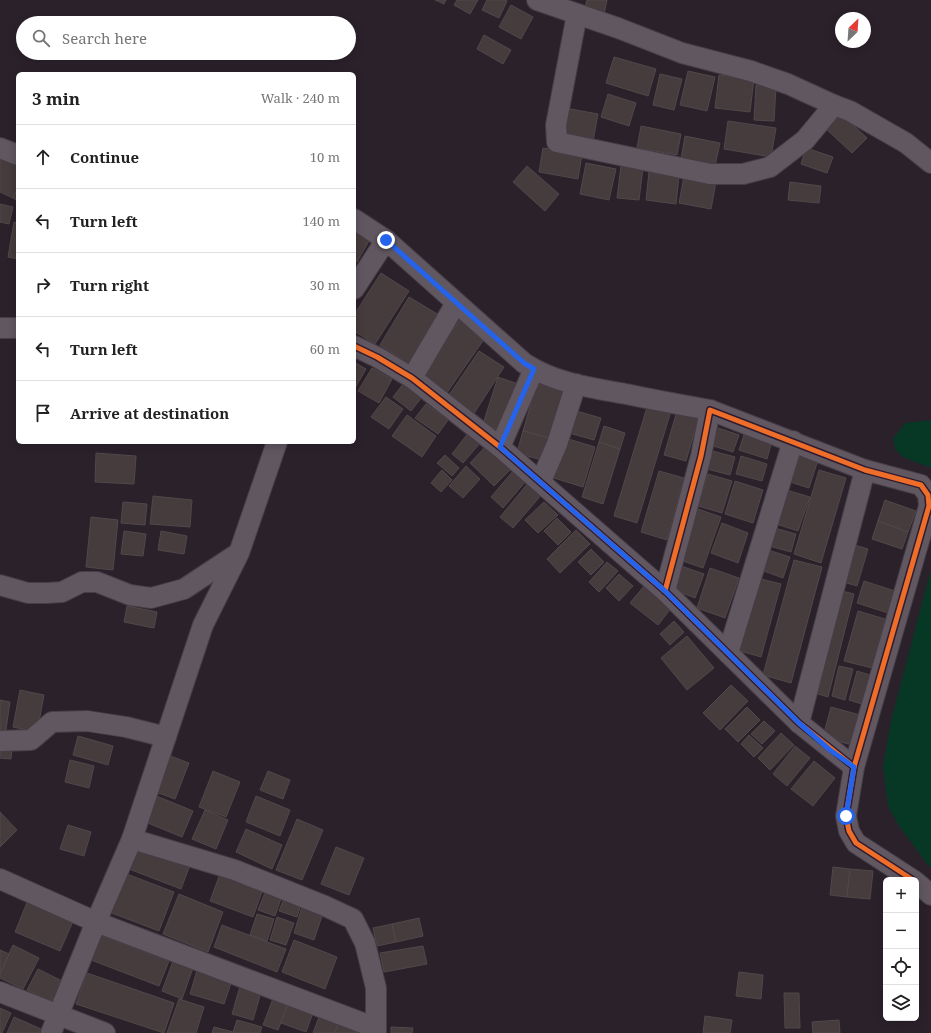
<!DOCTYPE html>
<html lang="en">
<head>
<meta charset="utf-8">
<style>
	:root { --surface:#fff; --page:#f2f2f2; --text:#222; --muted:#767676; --line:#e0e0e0 }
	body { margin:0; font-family:"Noto Serif",serif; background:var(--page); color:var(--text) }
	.controls { position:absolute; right:12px; bottom:12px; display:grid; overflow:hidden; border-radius:6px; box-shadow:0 2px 10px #0003 }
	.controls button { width:36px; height:36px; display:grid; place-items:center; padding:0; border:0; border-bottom:1px solid var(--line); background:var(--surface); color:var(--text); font:20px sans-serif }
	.compass { position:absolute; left:835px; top:12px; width:36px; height:36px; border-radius:50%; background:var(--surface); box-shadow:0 2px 10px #0003; rotate:25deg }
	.stop { position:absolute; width:12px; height:12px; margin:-9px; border:3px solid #2563eb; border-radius:50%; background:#fff }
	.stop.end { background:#2563eb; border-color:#fff; box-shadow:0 1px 4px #0008 }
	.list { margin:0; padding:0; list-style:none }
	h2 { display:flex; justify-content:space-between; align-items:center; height:52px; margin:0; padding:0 16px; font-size:17px }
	h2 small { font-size:13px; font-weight:400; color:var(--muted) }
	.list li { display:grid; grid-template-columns:26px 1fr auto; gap:12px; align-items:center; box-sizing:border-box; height:64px; padding:0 16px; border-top:1px solid var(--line) }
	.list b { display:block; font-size:15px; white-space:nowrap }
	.list em { font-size:13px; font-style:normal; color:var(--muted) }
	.icon { flex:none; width:22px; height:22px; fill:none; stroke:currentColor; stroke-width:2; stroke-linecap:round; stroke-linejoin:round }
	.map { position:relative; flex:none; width:931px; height:1033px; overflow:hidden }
	.search { position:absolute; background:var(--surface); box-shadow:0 2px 10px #0003; left:16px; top:16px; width:340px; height:44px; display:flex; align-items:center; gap:10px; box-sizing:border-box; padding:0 14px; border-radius:22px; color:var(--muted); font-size:15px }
	.panel { position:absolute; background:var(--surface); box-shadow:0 2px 10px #0003; left:16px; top:72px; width:340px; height:372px; border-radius:6px }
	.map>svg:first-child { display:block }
	.green { fill:#063825 }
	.building { fill:#463b3d; stroke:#51484a }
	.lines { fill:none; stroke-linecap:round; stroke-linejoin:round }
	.minor-casing { stroke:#463d46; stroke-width:22 }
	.minor { stroke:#605760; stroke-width:20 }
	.cycleway-casing { stroke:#301c30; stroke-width:8 }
	.cycleway { stroke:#ee6e29; stroke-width:5 }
	.route { stroke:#2563eb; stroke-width:5 }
</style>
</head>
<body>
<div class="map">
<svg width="931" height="1033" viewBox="0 0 931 1033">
	<rect width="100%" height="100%" fill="#2b212b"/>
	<!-- green -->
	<g class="green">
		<polygon points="931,420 931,468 903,457 895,449 893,439 905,423"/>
		<polygon points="931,569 931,869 899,826 888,806 883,766 891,721"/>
	</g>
	<!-- building -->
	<g class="building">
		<polygon points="435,0 446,0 444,4"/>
		<polygon points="457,0 478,0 470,14 454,5"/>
		<polygon points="487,0 504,0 507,1 499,18 482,10"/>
		<polygon points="587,0 607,0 603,19 583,15"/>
		<polygon points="511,5 533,17 521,39 499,27"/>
		<polygon points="484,35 511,50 503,64 477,49"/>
		<polygon points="614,57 656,69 648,96 606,83"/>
		<polygon points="688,71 715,77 707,111 680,105"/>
		<polygon points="660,74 682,79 674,110 653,105"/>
		<polygon points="719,75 754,79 750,112 715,108"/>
		<polygon points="756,85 776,87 774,121 754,120"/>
		<polygon points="608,94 636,103 629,126 601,117"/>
		<polygon points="565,108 598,114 593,141 560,135"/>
		<polygon points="840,113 867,138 852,153 825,128"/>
		<polygon points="728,121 776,128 771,157 724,149"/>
		<polygon points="641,126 681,134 677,155 637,148"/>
		<polygon points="685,136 720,143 715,166 681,159"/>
		<polygon points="543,148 582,154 578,179 539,172"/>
		<polygon points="806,148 833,157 827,173 801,164"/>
		<polygon points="0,156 18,165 18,188 13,198 0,192"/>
		<polygon points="586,163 616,169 609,200 580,194"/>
		<polygon points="527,166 559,194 545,211 513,182"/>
		<polygon points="621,166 643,168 639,200 617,198"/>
		<polygon points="649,172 679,176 676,204 646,200"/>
		<polygon points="684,176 716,182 711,209 679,203"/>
		<polygon points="790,182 821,186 819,203 788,200"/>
		<polygon points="18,188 18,201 13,198"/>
		<polygon points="0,204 13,207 9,224 0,222"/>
		<polygon points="14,222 18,223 18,259 8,257"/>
		<polygon points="354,224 373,234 357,262 354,260"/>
		<polygon points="381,273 409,291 375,344 354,331 354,315"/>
		<polygon points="409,297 439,315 409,364 380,345"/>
		<polygon points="461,318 487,335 446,394 421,376"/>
		<polygon points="479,351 504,367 473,415 447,398"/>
		<polygon points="354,362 366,369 354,390"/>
		<polygon points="372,368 392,379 379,403 358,391"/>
		<polygon points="498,377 521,385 505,432 483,424"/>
		<polygon points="404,383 422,397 411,411 393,397"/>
		<polygon points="537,383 565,392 552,439 523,431"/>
		<polygon points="386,397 403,409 389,429 371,417"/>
		<polygon points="426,404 448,420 438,434 415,418"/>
		<polygon points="648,404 671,411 637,523 614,516"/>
		<polygon points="576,411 601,418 594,440 569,433"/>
		<polygon points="677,411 699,417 686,461 664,455"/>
		<polygon points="407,415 436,436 422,457 392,436"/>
		<polygon points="604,426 625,433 620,449 599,442"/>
		<polygon points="715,427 739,435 733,452 710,445"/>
		<polygon points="523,431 552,439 545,461 517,453"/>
		<polygon points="469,432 481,442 463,463 452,454"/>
		<polygon points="745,432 772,441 767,459 739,450"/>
		<polygon points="565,438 595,447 583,487 554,478"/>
		<polygon points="599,442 620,449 603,504 582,497"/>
		<polygon points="487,445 512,468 494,486 470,463"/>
		<polygon points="709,450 735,457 730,475 703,468"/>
		<polygon points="96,453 136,456 134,484 95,482"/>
		<polygon points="796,453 818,460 809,488 787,481"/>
		<polygon points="445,455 459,468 452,476 437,463"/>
		<polygon points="741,456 767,464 762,481 736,474"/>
		<polygon points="466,466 480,479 463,498 449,486"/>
		<polygon points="442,470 452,480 441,492 431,483"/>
		<polygon points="514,470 526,481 503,508 491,497"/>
		<polygon points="819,470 846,478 821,563 794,554"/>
		<polygon points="659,471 684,478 667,540 641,532"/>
		<polygon points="708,474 732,481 722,513 698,506"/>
		<polygon points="735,481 763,490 753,523 725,514"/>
		<polygon points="529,482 543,493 513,528 500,517"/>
		<polygon points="783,489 810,497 798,531 773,523"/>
		<polygon points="153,496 192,500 190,527 150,524"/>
		<polygon points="885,500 916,511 908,532 878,521"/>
		<polygon points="123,502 147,504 145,525 121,523"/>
		<polygon points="544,502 558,515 538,533 525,520"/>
		<polygon points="698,509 721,517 703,568 680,560"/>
		<polygon points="91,517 118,520 113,570 86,567"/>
		<polygon points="557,518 571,532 558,545 544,531"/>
		<polygon points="878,521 908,532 902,549 872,539"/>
		<polygon points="722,523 748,533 738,563 711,553"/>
		<polygon points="771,527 796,534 791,552 766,545"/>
		<polygon points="576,530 590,544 560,573 547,559"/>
		<polygon points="124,531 146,534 143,556 121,554"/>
		<polygon points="161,531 187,536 184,554 158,550"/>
		<polygon points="851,544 868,549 857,586 840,581"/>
		<polygon points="591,549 604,562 591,575 578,562"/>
		<polygon points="768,550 790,557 783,578 761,570"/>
		<polygon points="794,560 822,567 791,683 763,675"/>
		<polygon points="607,562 618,571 599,592 589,582"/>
		<polygon points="681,566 704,574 695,598 672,589"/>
		<polygon points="710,568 739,578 725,618 697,608"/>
		<polygon points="619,574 633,586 619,601 606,588"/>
		<polygon points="757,578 781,584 761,657 737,650"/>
		<polygon points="864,581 895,591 888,613 857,603"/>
		<polygon points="645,585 672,607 658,625 630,603"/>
		<polygon points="838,590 854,594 828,697 812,692"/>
		<polygon points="127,606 157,612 154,628 124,622"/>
		<polygon points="858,611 885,619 872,668 844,661"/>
		<polygon points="674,621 684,632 670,645 660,634"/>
		<polygon points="687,636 714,668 687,690 661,658"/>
		<polygon points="839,666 853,669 845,700 832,696"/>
		<polygon points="857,671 873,676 865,705 849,700"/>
		<polygon points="731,685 748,701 720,730 703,713"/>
		<polygon points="20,690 44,695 37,732 13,727"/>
		<polygon points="0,700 10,702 5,736 0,735"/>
		<polygon points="747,707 760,720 738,742 725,729"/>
		<polygon points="831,707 860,715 852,745 823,737"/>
		<polygon points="764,721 775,731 762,744 751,734"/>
		<polygon points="781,733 794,745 770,770 758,758"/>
		<polygon points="749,735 763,748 754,757 741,744"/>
		<polygon points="78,736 113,746 108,765 73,755"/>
		<polygon points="0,746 12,747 11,759 0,758"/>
		<polygon points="795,746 810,758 787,786 773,774"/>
		<polygon points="170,756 189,763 175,799 156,792"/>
		<polygon points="70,760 94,766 89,788 65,782"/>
		<polygon points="814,761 835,778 813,806 791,789"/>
		<polygon points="213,771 240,782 226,817 199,807"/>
		<polygon points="268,771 290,780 283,799 260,790"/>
		<polygon points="154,795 193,811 182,837 143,821"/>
		<polygon points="256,796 290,810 280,836 246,822"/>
		<polygon points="205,810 228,820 216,849 192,839"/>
		<polygon points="0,812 17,830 0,847"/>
		<polygon points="297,819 323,830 302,880 276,870"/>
		<polygon points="68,825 91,832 84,856 60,849"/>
		<polygon points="246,829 282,845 272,869 236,852"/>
		<polygon points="134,843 190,865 181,889 124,867"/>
		<polygon points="336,847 364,858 349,895 321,884"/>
		<polygon points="833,867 850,869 847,897 830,895"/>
		<polygon points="850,869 873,871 870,899 847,897"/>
		<polygon points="124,873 174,892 159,931 109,912"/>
		<polygon points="220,874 263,889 253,917 210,901"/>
		<polygon points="266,890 282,896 275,916 258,910"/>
		<polygon points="179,894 223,912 208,952 163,934"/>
		<polygon points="285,896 302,901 297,917 279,911"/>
		<polygon points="28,900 74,919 60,951 15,932"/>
		<polygon points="302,907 323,913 314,940 294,933"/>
		<polygon points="257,914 274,919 267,941 250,935"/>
		<polygon points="277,917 294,923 286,945 270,940"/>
		<polygon points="419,918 423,936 396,942 392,924"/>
		<polygon points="392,924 396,942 377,946 373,928"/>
		<polygon points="222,925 286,949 277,972 214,947"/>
		<polygon points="100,935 169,961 159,986 91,960"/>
		<polygon points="294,940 337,957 325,989 282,972"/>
		<polygon points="13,945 39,958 23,989 0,978 0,973"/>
		<polygon points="423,946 427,964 384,972 380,953"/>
		<polygon points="0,950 9,954 1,972 0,971"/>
		<polygon points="173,961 193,968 182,999 162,991"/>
		<polygon points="198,967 233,977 224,1004 190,994"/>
		<polygon points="38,969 62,981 52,1002 27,990"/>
		<polygon points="739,972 763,975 761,999 736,996"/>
		<polygon points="87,973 174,1003 164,1033 76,1004"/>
		<polygon points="241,983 262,989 253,1020 232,1014"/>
		<polygon points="784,993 799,993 800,1028 785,1028"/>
		<polygon points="274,996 289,1001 278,1030 263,1025"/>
		<polygon points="179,999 204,1007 196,1033 167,1033"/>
		<polygon points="289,1001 314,1010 306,1032 281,1023"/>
		<polygon points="0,1008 11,1013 2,1033 0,1033"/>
		<polygon points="321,1012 340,1019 335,1033 313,1033"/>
		<polygon points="705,1016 732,1020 730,1033 703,1033"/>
		<polygon points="14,1017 41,1029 39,1033 7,1033"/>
		<polygon points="340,1019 361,1027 359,1033 335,1033"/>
		<polygon points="237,1020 262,1027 260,1033 212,1033 214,1027 233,1032"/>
		<polygon points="839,1020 840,1033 813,1033 812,1022"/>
		<polygon points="391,1027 413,1028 412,1033 391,1033"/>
	</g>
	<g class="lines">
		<defs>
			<g id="minor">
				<polyline points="537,0 618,28 682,53 751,71 788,84 834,105 850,111 906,143 931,163"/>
				<polyline points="577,14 556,125 557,142 710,174 743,174 770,167 805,140 834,105"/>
				<polyline points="0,148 18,155"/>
				<path d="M 354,219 L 386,240 L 524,363 C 554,383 591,388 626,394 C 654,400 682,405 710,410"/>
				<polyline points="354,289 386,240"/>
				<polyline points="0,328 18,328"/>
				<polyline points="354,346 377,357 412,378 500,447 665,591 799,723 854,767 846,816 849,831 856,843 913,880"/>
				<polyline points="412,378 456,303"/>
				<polyline points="500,447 534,369"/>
				<polyline points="541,481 557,444 576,384"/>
				<polyline points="0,585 28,593 47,593 62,592 82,582 97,582 130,595 151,598 184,589 237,554"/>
				<polyline points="665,591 701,456 710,410 865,470 921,485 928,495 929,506 854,767"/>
				<polyline points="728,653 793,441"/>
				<polyline points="799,723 865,470"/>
				<polyline points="0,741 31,740 52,722 87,721 126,727 166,737"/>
				<polyline points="132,839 235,870 325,906 353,919 365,943 376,988 376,1033"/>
				<polyline points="0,879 96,922 376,1028"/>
				<polyline points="916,882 931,895"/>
				<polyline points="0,992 105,1033"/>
				<polyline points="51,1033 96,922 132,839 203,625 239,553 277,442"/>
			</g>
		</defs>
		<!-- minor casing -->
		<use href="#minor" class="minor-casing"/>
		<!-- minor -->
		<use href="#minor" class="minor"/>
		<defs>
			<g id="cycleway">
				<polyline points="354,346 377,357 412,378 500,447 665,591 799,723 854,767 846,816 849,831 856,843 913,880"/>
				<polyline points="665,591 701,456 710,410 865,470 921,485 928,495 929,506 854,767"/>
			</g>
		</defs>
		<!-- cycleway casing -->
		<use href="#cycleway" class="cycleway-casing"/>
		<!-- cycleway -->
		<use href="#cycleway" class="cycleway"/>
	</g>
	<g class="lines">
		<!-- route -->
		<polyline class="route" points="386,240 524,363 534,369 500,447 665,591 799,723 830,750 854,767 846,816"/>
	</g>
</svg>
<div class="controls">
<button>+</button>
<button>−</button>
<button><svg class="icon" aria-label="locate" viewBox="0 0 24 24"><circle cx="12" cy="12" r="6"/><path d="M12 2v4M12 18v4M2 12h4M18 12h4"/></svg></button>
<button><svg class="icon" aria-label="layers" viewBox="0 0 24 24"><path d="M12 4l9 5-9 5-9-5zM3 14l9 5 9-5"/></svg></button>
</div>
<svg class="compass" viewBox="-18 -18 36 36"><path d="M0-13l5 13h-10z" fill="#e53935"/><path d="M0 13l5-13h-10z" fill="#767676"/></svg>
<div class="stop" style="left:846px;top:816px"></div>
<div class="stop end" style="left:386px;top:240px"></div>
<div class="search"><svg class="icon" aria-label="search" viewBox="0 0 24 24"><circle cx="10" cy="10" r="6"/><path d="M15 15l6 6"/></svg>Search here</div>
<section class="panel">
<h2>3 min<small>Walk · 240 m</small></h2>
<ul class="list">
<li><svg class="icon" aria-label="ahead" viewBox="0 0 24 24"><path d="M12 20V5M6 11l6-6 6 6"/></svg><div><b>Continue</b></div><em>10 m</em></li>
<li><svg class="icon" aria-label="left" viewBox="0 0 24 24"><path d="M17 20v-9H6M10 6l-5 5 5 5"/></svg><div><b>Turn left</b></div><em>140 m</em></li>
<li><svg class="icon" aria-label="right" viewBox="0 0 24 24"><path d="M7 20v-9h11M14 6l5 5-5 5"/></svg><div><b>Turn right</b></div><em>30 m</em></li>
<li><svg class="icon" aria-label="left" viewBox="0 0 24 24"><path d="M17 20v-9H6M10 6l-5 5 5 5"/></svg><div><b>Turn left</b></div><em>60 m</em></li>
<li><svg class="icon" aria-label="arrive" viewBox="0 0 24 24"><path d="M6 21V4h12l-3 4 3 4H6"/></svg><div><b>Arrive at destination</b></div></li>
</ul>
</section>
</div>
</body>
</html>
